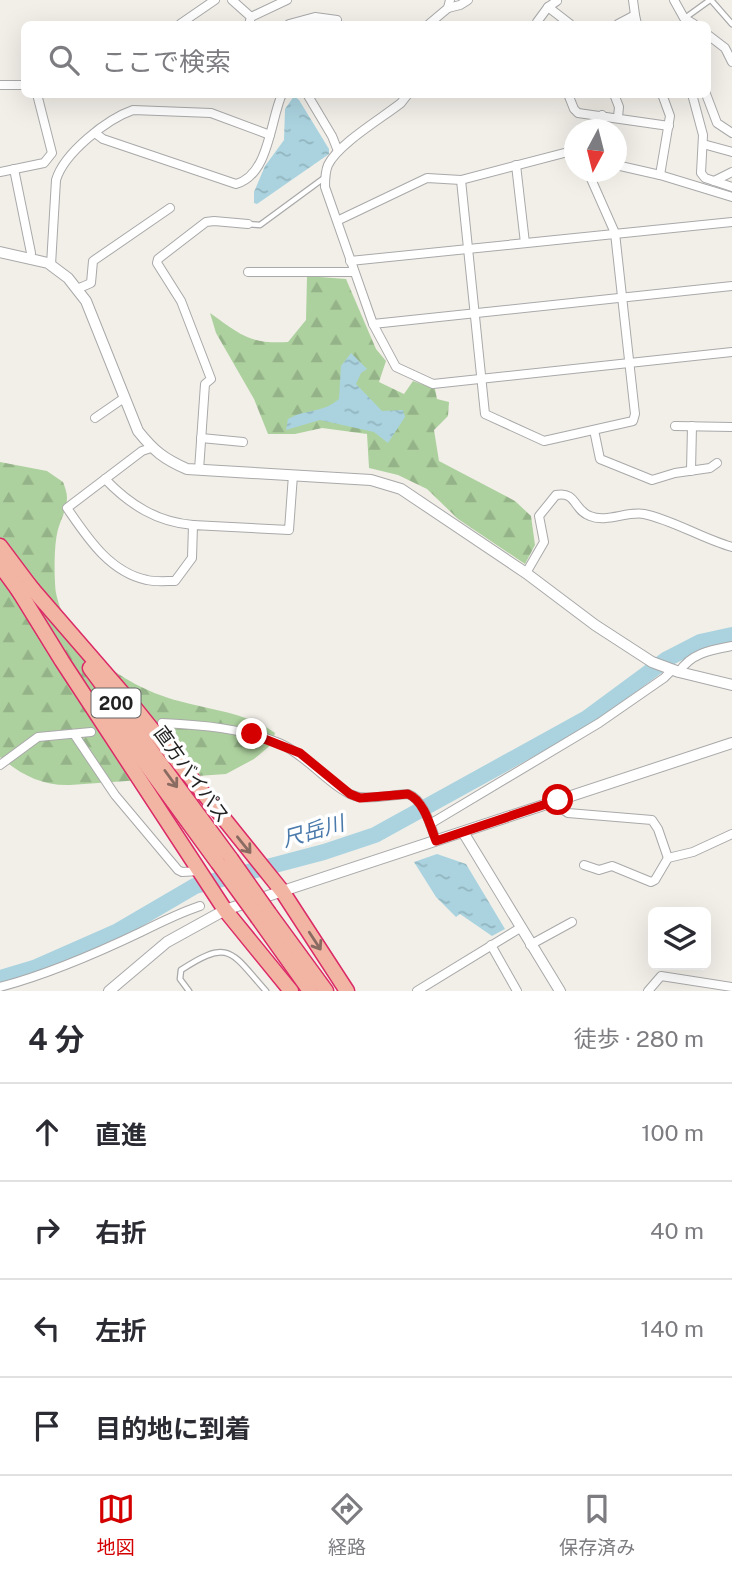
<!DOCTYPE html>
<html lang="ja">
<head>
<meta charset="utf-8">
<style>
	:root { --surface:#fff; --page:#f2f2f3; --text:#2b2b33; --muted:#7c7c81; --line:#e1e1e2; --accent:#d40000 }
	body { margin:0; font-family:"Public Sans","Noto Sans JP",sans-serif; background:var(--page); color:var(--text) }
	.controls { position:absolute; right:21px; bottom:21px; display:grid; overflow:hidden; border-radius:10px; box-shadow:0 7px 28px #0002 }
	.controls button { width:63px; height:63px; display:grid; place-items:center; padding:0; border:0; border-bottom:2px solid var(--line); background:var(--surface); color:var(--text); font:35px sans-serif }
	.compass { position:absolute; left:564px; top:119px; width:63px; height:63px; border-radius:50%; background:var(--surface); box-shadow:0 7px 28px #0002; rotate:187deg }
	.stop { position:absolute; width:21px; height:21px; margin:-16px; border:5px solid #d40000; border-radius:50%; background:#fff }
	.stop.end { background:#d40000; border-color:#fff; box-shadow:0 2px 7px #0008 }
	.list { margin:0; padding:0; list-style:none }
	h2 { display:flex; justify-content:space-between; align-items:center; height:91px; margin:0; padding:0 28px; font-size:30px }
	h2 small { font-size:23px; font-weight:400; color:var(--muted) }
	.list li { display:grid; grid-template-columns:46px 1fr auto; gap:21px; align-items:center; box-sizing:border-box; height:98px; padding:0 28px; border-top:2px solid var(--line) }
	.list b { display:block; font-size:26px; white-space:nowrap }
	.list em { font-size:23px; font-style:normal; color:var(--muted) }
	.icon { flex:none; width:38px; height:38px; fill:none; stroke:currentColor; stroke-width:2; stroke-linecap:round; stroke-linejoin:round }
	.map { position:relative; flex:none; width:732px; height:991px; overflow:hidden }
	.search { position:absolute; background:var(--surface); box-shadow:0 7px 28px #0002; left:21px; right:21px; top:21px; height:77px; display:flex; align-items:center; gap:18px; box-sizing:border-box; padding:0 24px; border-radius:10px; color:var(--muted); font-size:26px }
	.sheet { height:483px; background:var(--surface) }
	nav { display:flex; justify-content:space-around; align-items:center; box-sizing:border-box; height:98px; border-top:2px solid var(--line); background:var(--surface); font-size:19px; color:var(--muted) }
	nav a { display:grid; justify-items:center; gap:4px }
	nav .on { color:var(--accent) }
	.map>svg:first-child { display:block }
	.forest { fill:url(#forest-firs) }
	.water { fill:url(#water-ripples) }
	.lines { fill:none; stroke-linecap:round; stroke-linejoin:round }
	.river { stroke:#aad3df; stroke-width:16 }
	.service-casing { stroke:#a9a9a9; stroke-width:7 }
	.minor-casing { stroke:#a9a9a9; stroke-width:10 }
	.tertiary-casing { stroke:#a9a9a9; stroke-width:12 }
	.trunk-casing { stroke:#dc2a67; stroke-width:17 }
	.service { stroke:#fff; stroke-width:4.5 }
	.minor { stroke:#fff; stroke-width:8 }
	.tertiary { stroke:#fff; stroke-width:10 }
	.trunk { stroke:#f2b4a3; stroke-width:14 }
	.trunk-bridge-casing { stroke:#dc2a67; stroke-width:17; stroke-linecap:butt }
	.trunk-bridge { stroke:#f2b4a3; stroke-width:14 }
	.oneway { stroke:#8a6b62 }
	.route { stroke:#d40000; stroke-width:9 }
	.labels { text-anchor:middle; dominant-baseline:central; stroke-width:7; stroke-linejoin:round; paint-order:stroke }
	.shield { fill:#fff; stroke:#646464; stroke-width:2 }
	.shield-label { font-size:18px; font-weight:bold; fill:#222 }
	.street-label { font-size:19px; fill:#222; stroke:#fff }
	.water-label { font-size:21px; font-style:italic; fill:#4a7aab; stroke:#fff }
</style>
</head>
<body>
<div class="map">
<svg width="732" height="991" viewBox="0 0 732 991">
	<defs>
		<pattern id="forest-firs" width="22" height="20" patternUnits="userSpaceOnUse" patternTransform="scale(1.75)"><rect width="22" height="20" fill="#add19e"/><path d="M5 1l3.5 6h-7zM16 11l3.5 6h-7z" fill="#95b388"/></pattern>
		<pattern id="water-ripples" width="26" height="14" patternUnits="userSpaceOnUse" patternTransform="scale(1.75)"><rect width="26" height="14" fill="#aad3df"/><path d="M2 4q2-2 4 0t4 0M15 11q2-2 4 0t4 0" fill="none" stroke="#92b5bf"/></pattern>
	</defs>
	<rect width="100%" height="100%" fill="#f2efe9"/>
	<!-- forest -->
	<g class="forest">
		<path d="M 307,276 L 346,279 L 376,349 L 386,361 L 379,382 L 404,394 L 413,381 L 435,389 L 437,399 L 449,402 L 448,416 L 434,430 L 439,461 L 515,501 L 531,516 L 535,545 L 525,564 L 458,519 L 427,489 L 398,475 L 369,468 L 367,434 L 322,428 L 295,434 L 268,434 L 254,399 L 216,333 L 210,313 C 241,335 249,344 288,342 L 306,320 Z"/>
		<path d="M 0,462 L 47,471 L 63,482 C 65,487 67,493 67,498 C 67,509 59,523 57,534 C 54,548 54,579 56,593 C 67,647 128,688 179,701 C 211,710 248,713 275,733 L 272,744 L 254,759 L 226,774 L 70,785 C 43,786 21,775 0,757 Z"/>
	</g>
	<!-- water -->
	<g class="water">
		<polygon points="294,96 299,100 329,149 329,154 257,204 254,203 254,192 265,166 284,140 285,109"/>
		<path d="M 351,353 L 367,369 L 361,373 L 356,384 L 382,411 L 403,410 L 405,417 L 388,443 L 374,432 L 320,420 L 286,430 L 288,419 C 308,408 321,414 339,399 L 341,366 Z"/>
		<polygon points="437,854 466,864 505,929 492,936 460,914 456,917 436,897 414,862"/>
	</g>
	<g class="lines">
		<!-- river -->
		<polyline class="river" points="0,978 34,968 118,931 195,886 324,852 375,835 587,718 667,659 700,642 732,635"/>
		<defs>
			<g id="service">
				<polyline points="711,0 732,24"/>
				<polyline points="685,18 710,0"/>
				<polyline points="248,224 260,225 324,178"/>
				<path d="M 189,991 L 180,979 L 181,970 C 230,938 231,952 266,991"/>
			</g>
			<g id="minor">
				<polyline points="232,0 251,17 249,24"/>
				<polyline points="633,0 635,15"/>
				<polyline points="674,0 684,18 694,24"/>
				<polyline points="548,7 570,24"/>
				<polyline points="448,8 460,5 468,0"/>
				<polyline points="251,17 287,0"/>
				<polyline points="537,22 548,7 557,1"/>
				<polyline points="180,24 215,0"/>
				<polyline points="289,24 315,17 337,20 335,24"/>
				<polyline points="429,24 448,8 450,0"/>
				<polyline points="618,24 635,15 637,24"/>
				<polyline points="708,35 725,48 732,62"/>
				<polyline points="0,85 24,85"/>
				<polyline points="307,94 332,136 338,151"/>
				<path d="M 408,94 L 401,103 C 382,118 338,144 328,165 C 325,172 325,180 325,187 L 373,324 L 396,367 L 433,384 L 732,352"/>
				<polyline points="568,94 574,109 578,113 669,126"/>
				<polyline points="614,94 619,107 618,117"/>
				<polyline points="692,94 703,135 701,173 705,178 732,187"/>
				<polyline points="706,94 717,123 732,133"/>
				<polyline points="601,130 602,115"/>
				<path d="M 95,133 L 103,139 L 236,184 C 269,175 270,121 282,94"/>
				<polyline points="703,144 732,152"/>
				<polyline points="516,165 525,243"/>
				<polyline points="616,165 660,175 732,197"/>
				<polyline points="14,169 31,253 30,259"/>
				<polyline points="0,172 44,163 52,153 37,94"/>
				<polyline points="660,175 670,116 662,94"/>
				<polyline points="461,180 485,414 544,441 633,421 635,414 615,233 588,172"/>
				<polyline points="714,181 732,172"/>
				<polyline points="339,220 427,178 461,180 568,152 574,153"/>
				<polyline points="350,261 732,222"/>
				<path d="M 51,265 L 56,180 C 64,153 107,119 133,110 L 211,113 L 270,135"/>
				<polyline points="248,272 354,272"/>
				<polyline points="77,289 91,283 93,261 170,208"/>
				<polyline points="373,324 732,286"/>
				<polyline points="95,418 124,398"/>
				<polyline points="675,426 732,427"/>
				<polyline points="594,430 600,459 652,480 675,473 710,468 717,463"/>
				<polyline points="201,438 243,442"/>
				<path d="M 151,448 L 142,451 L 67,508 C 87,537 109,572 147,580 C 155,582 166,581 175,581 L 192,558 L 193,525 L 289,530 L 293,475"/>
				<polyline points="199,470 205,384 211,379 181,301 157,263 158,259 206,222 214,221 248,224"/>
				<polyline points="691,471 692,426"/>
				<path d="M 105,479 C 130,505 157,522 193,525"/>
				<path d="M 526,573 L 544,542 L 539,516 L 556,495 C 577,491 573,510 590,516 C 606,523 627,511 644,514 C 673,520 703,539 732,547"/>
				<path d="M 679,672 C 691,653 711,650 732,646"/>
				<path d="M 162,723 C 201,725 242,728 279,743 C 306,754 337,794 359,797 C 374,799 392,795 408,794 C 424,800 430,825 436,840"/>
				<polyline points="74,734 115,795 178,870 182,872 200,871"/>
				<polyline points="0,765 38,737 91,732"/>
				<polyline points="558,800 562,809 568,813 652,820 658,829 668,858"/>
				<polyline points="430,824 599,723 664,678 672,670"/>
				<polyline points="584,865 599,870 612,866 651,882 655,880 668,858 693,852 732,834"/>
				<polyline points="491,945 517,991"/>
				<polyline points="530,945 572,922"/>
				<path d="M 0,987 C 49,974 95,954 141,932 C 161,922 179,913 200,906"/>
				<polyline points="417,991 520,928"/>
				<polyline points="648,991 661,976 732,987"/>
			</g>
			<g id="tertiary">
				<path d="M 0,252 L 48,263 L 68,278 L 86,301 L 138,431 C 154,451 164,459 187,469 L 371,480 L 401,489 L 526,573 L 595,625 L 652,662 L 679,672 L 732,685"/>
				<polyline points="463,832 560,991"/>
				<polyline points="109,991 167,942 225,910 732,743"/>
			</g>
			<g id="trunk">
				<polyline points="0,546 33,590"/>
				<polyline points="0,565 21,594"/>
				<polyline points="29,585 126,697 282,891 347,991"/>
				<polyline points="17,588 62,661 225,910 291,991"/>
				<polyline points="90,668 231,859"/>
				<polyline points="99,700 218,863"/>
				<polyline points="269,913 326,991"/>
				<polyline points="258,918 310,991"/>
			</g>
		</defs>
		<!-- service casing -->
		<use href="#service" class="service-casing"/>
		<!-- minor casing -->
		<use href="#minor" class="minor-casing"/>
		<!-- tertiary casing -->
		<use href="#tertiary" class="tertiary-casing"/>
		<!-- trunk casing -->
		<use href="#trunk" class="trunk-casing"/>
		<!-- service -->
		<use href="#service" class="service"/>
		<!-- minor -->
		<use href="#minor" class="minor"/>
		<!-- tertiary -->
		<use href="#tertiary" class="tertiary"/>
		<!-- trunk -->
		<use href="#trunk" class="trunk"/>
		<defs>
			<g id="trunk-bridge">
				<polyline points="231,859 269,913"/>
				<polyline points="218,863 258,918"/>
			</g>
		</defs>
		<!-- trunk-bridge casing -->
		<use href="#trunk-bridge" class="trunk-bridge-casing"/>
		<!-- trunk-bridge -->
		<use href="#trunk-bridge" class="trunk-bridge"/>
	</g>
	<!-- one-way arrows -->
	<defs><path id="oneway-shaft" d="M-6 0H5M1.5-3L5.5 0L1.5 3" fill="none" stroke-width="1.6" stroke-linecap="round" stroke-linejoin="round" transform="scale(1.75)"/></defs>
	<g class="oneway">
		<use href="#oneway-shaft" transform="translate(171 779) rotate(54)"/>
		<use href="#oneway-shaft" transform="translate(244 845) rotate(51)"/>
		<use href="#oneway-shaft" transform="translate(315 941) rotate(57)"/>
	</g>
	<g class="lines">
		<!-- route -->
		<path class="route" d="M 252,734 L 300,753 L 350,794 L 360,798 L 408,794 C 424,801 430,825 436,841 L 558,800"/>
	</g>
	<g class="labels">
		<!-- shield labels -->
		<rect class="shield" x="91.5" y="688.5" width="49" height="29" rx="5"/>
		<g class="shield-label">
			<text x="116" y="703">200</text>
		</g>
		<!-- street labels -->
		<g class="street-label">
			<text transform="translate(192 774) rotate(54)">直方バイパス</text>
		</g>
		<!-- water labels -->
		<g class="water-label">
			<text transform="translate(313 831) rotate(-16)">尺岳川</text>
		</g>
	</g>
</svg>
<div class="controls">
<button><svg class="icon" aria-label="layers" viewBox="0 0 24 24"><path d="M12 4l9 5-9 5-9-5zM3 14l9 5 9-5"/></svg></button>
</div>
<svg class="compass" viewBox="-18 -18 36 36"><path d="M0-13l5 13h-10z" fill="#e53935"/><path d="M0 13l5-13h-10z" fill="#7c7c81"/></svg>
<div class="stop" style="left:558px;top:800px"></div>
<div class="stop end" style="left:252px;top:734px"></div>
<div class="search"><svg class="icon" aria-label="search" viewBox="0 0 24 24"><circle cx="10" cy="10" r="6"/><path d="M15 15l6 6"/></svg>ここで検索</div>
</div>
<section class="sheet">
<h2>4 分<small>徒歩 · 280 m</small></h2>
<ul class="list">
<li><svg class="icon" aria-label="ahead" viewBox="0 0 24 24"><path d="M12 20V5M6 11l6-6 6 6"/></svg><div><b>直進</b></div><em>100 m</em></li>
<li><svg class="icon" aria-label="right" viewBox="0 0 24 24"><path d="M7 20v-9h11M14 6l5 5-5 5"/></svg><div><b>右折</b></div><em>40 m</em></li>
<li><svg class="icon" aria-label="left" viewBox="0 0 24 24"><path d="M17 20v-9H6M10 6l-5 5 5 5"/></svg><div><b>左折</b></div><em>140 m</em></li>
<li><svg class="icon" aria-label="arrive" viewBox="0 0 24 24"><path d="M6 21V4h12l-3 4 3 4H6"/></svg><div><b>目的地に到着</b></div></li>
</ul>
</section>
<nav>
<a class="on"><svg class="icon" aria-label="map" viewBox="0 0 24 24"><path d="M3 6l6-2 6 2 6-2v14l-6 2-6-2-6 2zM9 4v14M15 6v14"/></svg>地図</a>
<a><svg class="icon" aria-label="directions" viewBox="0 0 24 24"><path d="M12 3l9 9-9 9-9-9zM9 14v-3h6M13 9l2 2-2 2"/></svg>経路</a>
<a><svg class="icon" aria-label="saved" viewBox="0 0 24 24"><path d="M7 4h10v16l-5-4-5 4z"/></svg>保存済み</a>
</nav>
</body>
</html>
